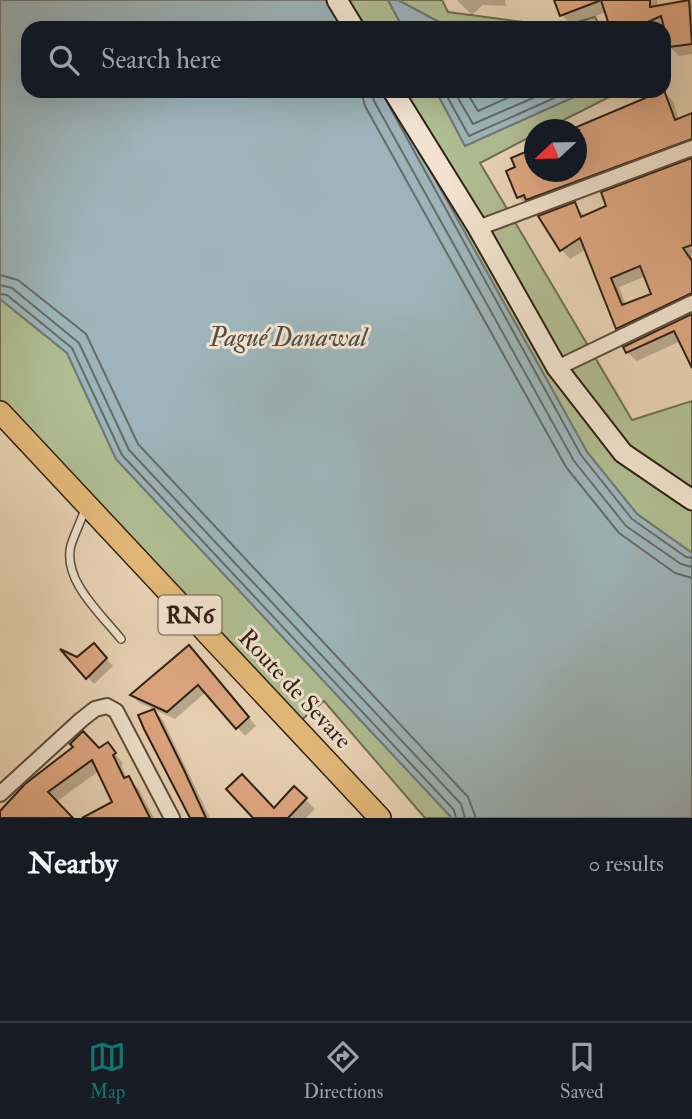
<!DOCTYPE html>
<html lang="en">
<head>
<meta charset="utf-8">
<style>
	:root { --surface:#171b24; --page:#20242c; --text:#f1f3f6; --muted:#9ea1a6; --line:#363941; --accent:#0f766e }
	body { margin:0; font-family:"IM FELL Double Pica",serif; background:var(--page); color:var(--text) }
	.compass { position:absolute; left:524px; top:119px; width:63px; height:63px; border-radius:50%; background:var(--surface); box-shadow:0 7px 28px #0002; rotate:248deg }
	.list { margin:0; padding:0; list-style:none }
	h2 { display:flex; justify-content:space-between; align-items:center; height:91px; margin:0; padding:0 28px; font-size:30px }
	h2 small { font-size:23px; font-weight:400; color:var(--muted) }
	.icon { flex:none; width:38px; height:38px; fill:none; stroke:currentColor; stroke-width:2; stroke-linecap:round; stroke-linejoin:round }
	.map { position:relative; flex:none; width:692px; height:818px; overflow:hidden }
	.search { position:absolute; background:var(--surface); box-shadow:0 7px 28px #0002; left:21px; right:21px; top:21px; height:77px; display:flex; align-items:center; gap:18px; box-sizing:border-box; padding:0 24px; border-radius:21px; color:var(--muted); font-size:26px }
	.sheet { height:203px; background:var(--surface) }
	nav { display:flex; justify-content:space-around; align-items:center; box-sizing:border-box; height:98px; border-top:2px solid var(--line); background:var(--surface); font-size:19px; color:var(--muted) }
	nav a { display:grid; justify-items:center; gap:4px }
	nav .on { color:var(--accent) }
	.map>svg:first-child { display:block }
	.green { fill:#b0be92; stroke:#707054; stroke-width:2 }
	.water { fill:#9db5ba; stroke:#717a78; stroke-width:2 }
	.shadow { fill:#0003; fill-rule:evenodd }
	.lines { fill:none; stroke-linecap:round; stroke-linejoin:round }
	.shore { stroke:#666c68; stroke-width:2 }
	.building { fill:#dfa882; stroke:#302215; stroke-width:2; fill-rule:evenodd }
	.lane-casing { stroke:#5e4e3d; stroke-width:10 }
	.street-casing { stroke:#5e4e3d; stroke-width:18 }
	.secondary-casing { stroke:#302215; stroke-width:23 }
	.primary-casing { stroke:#302215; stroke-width:24 }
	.lane { stroke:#f1e3cf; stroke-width:7 }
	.street { stroke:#f1e3cf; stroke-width:14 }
	.secondary { stroke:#f1e3cf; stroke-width:19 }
	.primary { stroke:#e4ba7a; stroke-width:21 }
	.labels { text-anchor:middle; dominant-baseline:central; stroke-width:6; stroke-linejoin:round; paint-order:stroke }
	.shield { fill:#f1e3cf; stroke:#6a5c4d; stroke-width:2 }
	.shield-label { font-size:23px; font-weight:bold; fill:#302215 }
	.street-label { font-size:24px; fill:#302215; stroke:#f1e3cf }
	.water-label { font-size:26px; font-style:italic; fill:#514e47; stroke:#f1e3cf }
</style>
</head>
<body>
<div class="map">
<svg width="692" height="818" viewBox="0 0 692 818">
	<rect width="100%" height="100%" fill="#e9d4b5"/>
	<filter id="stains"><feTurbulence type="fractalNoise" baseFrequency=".00286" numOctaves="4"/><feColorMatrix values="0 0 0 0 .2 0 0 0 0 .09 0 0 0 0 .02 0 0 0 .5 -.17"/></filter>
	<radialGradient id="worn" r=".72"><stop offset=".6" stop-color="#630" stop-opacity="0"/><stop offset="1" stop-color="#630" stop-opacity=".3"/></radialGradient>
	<!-- green -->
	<g class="green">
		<polygon points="327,0 388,0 403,28 347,28"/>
		<polygon points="398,0 442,0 448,12 561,27 595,17 601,28 450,28"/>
		<polygon points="386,91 436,91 465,146 587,91 621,91 546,129 534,130 534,135 480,163 632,420 692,401 692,553 637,514 587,452"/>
		<polygon points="0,299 67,353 116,459 452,818 425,818 324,701 286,733 0,427"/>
	</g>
	<!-- water -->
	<g class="water">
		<polygon points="0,0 327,0 347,28 28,28 28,91 386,91 587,452 637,514 692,553 692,818 452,818 116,459 67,353 0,299"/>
		<polygon points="388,0 398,0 450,28 403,28"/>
		<polygon points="436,91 587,91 465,146"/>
	</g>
	<!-- shadow -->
	<g class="shadow">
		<polygon points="457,0 505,0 506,6 483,5 472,15"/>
		<polygon points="555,0 657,0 658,7 692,0 692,54 679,56 670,47 665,27 612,28 606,12 571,25 562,15"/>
		<polygon points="664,92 673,101 679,120 692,115 692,150 528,206 518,197 534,172 576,172 576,130 572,130"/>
		<path d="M 692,160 L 692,306 L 627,337 L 618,328 L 586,249 L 570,259 L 561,249 L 574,204 L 585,217 ZM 646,276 L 653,295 L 626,305 L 619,287 Z"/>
		<polygon points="692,316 692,364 681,341 637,361 627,352"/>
		<polygon points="101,652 113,666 94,684 67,654 78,659"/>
		<polygon points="197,655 256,726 245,736 206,692 175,719 140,703 132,696"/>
		<polygon points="154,711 163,720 210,818 191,818"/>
		<polygon points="107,745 123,763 121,765 127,779 138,788 154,818 86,818 114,803 99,771 56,802 71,818 0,818 0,814 46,768 75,747 99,750"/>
		<polygon points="294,788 315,809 306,818 255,818 274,810"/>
	</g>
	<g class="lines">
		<!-- shore -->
		<g class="shore">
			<polyline points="361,91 365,106 566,467 619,533 675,573 692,578"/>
			<polyline points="372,91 374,101 574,461 626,526 681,564 692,567"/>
			<polyline points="381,91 581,455 632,519 686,557 692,558"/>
			<polyline points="444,91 469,136 570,91"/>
			<polyline points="454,91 473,124 549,91"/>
			<polyline points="466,91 478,111 523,91"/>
			<polyline points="0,275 18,280 86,334 138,444 468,797 476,818"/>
			<polyline points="0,285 12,288 79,343 129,450 461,804 465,818"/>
			<polyline points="0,294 7,295 72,348 122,455 454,810 456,818"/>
		</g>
	</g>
	<!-- building -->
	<g class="building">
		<polygon points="554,0 599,0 599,1 560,16"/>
		<polygon points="601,0 650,0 650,7 689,0 692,44 669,47 661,16 635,28 610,28"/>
		<polygon points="664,90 675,120 692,113 692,139 526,200 524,195 517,198 506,171 515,167 511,158 535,148 535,172 577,172 577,131 580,130 572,129"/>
		<path d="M 692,158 L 692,245 L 683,248 L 692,261 L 692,293 L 616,329 L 580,238 L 560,251 L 538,216 L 575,202 L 581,217 L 606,206 L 601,192 ZM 640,266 L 651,294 L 622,305 L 611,278 Z"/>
		<polygon points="692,314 692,368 674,331 626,353 623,347"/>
		<polygon points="94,643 107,658 86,679 60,649 77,657"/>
		<polygon points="189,645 249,717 236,729 198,685 167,712 130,695"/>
		<polygon points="154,709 184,770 206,818 190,818 144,729 138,715"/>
		<polygon points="83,731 99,748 108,742 116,753 113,755 124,778 129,776 150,818 82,818 112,802 92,760 48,792 73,818 0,818 0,811 25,784 73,747 70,744"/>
		<polygon points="242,774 274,808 294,786 307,798 288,818 253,818 226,789"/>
	</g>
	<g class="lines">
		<defs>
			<path id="lane" d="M 85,509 C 81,521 75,533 71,545 C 62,580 101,614 121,639"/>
			<g id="street">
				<polyline points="478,228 692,148"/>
				<polyline points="557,368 692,303"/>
				<polyline points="0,794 81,720 95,709 107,706 116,711 172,818"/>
			</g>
			<g id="secondary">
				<polyline points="337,0 354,28"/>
				<polyline points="393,91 478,228 557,368 623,453 692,500"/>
			</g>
			<polyline id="primary" points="0,412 380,818"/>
		</defs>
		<!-- lane casing -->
		<use href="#lane" class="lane-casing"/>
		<!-- street casing -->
		<use href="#street" class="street-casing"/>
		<!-- secondary casing -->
		<use href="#secondary" class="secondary-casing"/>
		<!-- primary casing -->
		<use href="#primary" class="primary-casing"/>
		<!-- lane -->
		<use href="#lane" class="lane"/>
		<!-- street -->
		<use href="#street" class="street"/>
		<!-- secondary -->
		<use href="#secondary" class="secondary"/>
		<!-- primary -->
		<use href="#primary" class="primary"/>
	</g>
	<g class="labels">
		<!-- shield labels -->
		<rect class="shield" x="158.5" y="595.5" width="63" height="39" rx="5"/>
		<g class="shield-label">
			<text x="190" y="615">RN6</text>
		</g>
		<!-- street labels -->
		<g class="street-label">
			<text transform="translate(295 689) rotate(47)">Route de Sevare</text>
		</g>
		<!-- water labels -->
		<g class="water-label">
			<text x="288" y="338">Pagué Danawal</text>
		</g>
	</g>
	<rect width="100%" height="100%" filter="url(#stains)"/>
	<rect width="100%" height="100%" fill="url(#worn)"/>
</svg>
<svg class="compass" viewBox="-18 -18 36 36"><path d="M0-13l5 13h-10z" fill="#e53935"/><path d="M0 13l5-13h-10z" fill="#9ea1a6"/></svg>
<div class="search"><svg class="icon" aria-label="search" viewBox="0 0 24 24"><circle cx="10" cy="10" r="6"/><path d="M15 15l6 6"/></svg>Search here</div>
</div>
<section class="sheet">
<h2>Nearby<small>0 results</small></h2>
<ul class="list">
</ul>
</section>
<nav>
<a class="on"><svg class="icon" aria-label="map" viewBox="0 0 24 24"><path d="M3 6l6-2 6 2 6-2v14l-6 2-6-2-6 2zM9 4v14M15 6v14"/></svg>Map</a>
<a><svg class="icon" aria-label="directions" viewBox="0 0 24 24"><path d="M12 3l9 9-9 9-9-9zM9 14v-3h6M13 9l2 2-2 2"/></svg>Directions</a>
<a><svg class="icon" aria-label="saved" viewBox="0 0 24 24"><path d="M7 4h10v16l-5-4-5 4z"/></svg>Saved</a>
</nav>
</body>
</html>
